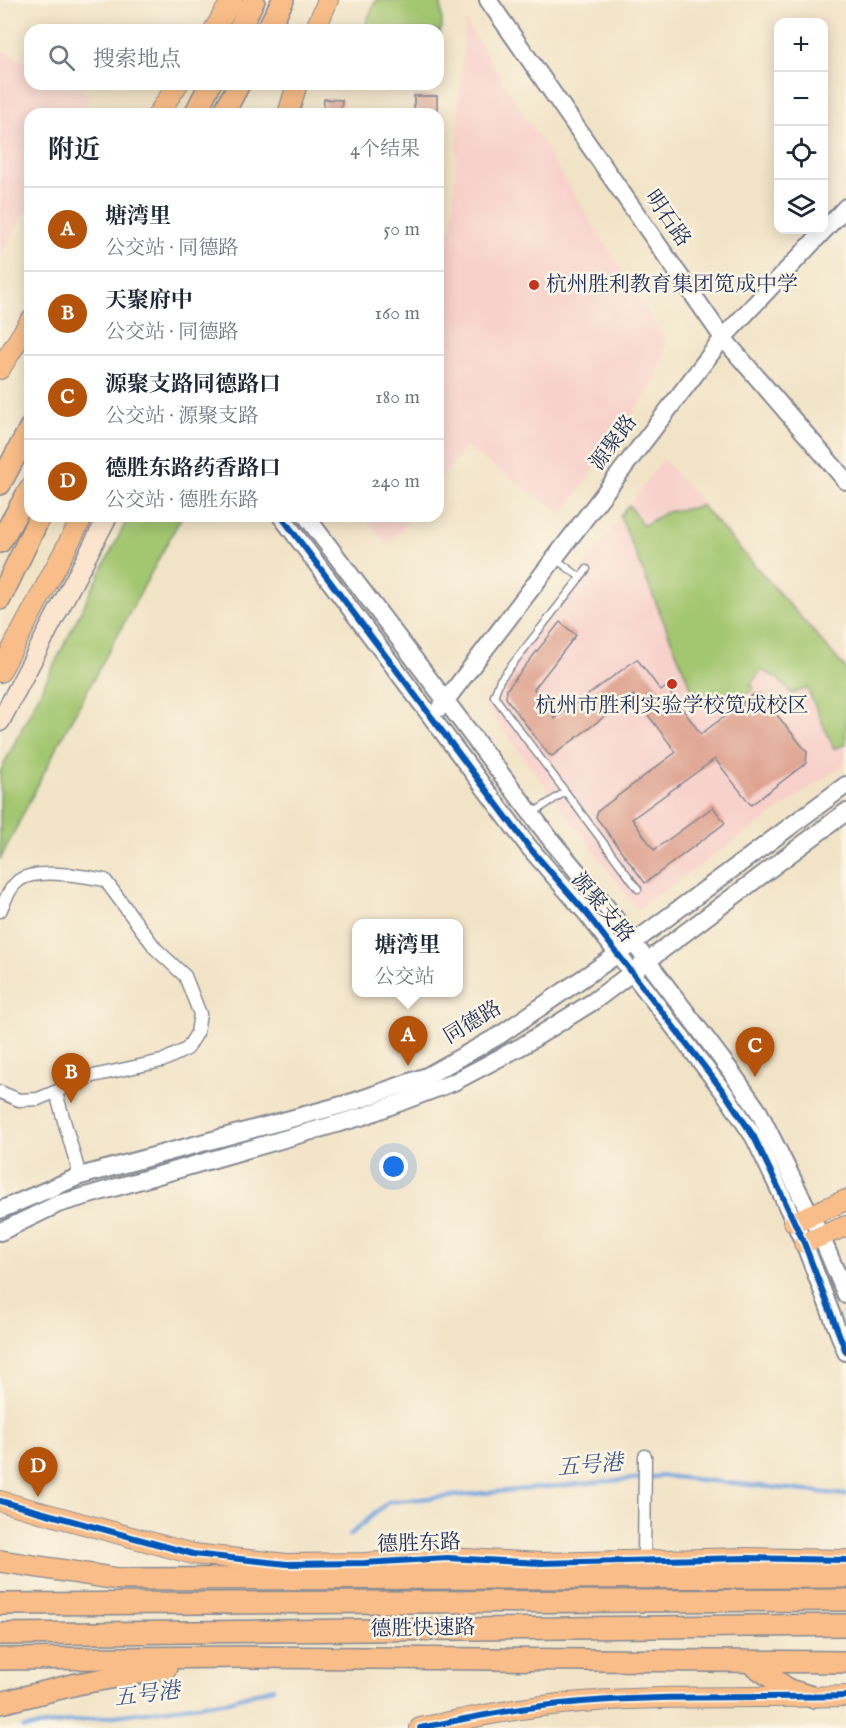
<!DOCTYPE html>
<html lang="zh">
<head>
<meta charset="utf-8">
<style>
	:root { --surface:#fff; --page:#f2f2f3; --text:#1f2937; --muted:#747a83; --line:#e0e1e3; --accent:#b45309 }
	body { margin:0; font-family:"IM FELL English","Noto Serif SC",serif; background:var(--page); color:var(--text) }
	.controls { position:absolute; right:18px; top:18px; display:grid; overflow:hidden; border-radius:12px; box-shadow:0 3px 15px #0003 }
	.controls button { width:54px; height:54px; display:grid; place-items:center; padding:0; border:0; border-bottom:2px solid var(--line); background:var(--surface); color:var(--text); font:30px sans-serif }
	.you { position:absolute; left:394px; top:1167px; width:21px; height:21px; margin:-15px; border:4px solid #fff; border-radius:50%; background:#1a73e8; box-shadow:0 0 0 9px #1a73e833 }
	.badge { display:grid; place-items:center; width:39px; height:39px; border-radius:50%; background:var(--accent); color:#fff; font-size:20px; font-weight:700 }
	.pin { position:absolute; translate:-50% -50px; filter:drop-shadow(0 2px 3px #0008) }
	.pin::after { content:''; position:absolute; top:32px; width:21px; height:18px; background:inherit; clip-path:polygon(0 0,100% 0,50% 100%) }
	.popup { position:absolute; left:352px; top:919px; width:111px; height:78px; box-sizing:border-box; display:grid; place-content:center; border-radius:12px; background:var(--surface); filter:drop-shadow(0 2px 4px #0005); font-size:20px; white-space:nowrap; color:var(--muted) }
	.popup b { font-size:22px; color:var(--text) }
	.popup::after { content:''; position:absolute; left:50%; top:100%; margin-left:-12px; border:12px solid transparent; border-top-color:var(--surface) }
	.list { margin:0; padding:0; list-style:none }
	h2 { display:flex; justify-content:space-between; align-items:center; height:78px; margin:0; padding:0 24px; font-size:26px }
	h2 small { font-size:20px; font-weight:400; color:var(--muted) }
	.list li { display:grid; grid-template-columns:39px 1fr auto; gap:18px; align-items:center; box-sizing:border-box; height:84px; padding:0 24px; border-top:2px solid var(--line) }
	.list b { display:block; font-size:22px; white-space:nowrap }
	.list p { margin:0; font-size:20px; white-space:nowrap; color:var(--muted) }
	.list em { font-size:20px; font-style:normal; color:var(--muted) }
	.icon { flex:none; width:33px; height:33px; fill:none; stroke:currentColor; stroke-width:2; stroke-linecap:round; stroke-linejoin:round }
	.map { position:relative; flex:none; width:846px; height:1728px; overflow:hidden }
	.search { position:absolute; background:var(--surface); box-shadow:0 3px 15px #0003; left:24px; top:24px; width:420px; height:66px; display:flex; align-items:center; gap:15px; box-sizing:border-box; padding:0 21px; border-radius:18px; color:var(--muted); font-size:22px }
	.panel { position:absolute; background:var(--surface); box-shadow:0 3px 15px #0003; left:24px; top:108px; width:420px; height:414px; border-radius:18px }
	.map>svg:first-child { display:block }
	.built { fill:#f7d0ca }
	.green { fill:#a3c670; stroke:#5f7a67; stroke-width:1.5 }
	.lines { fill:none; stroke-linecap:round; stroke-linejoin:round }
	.stream { stroke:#71a1db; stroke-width:4.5 }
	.building { fill:#dd9e8b }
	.service-casing { stroke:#868992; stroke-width:9 }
	.minor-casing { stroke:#868992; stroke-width:15 }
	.tertiary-casing { stroke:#868992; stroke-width:20 }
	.secondary-casing { stroke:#868992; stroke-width:21 }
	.primary-casing { stroke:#868992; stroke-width:22 }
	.trunk-casing { stroke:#868992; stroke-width:24 }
	.service { stroke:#fff; stroke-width:6 }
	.minor { stroke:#fff; stroke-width:12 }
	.tertiary { stroke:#fff; stroke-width:16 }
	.secondary { stroke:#fce5cf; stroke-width:18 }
	.primary { stroke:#f8bd88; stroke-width:20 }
	.trunk { stroke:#f8bd88; stroke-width:21 }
	.cycleway-casing { stroke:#fcf5e5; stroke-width:10 }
	.cycleway { stroke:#0057b8; stroke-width:6 }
	.poi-dot { fill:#c8321e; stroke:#fcf5e5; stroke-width:2 }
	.labels { text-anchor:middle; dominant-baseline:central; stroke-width:5; stroke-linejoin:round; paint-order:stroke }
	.street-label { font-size:21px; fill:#1b2f5e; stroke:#fcf5e5 }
	.poi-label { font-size:21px; fill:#1b2f5e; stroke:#fcf5e5; text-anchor:start }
	.water-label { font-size:22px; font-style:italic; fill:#39578a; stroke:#fcf5e5 }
</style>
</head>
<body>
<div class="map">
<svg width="846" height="1728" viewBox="0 0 846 1728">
	<rect width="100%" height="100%" fill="#fcf5e5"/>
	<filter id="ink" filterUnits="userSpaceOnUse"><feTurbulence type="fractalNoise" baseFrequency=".0167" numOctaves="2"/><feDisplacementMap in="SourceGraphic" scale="12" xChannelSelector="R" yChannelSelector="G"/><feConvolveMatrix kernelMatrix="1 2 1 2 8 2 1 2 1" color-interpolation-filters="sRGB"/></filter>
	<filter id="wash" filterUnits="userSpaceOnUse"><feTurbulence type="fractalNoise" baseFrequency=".008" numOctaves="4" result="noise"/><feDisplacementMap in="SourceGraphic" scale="24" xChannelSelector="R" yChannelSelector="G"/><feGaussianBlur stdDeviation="1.35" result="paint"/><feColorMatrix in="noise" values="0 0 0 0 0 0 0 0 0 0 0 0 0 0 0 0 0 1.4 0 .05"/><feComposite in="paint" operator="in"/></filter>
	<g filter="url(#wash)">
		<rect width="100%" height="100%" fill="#f1e3c6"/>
		<!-- built -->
		<g class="built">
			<polygon points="465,20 665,340 657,379 563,514 465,447 438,482 438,230 452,228"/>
			<polygon points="3,51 30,65 30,84 69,84 91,95 81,114 30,114 30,206 0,254 0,55"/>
			<polygon points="663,459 846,664 846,763 637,909 484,704"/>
			<polygon points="362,516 412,516 389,546"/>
		</g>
		<!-- green -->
		<g class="green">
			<polygon points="376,0 441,0 442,27 438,39 438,30 363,30"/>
			<polygon points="629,505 643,526 666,512 702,506 846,669 846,744 834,749 807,688 792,694 778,679 762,670 750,685 754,687 753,690 740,697 701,700 692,690 620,516"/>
			<polygon points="129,516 182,516 60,741 0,860 0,772"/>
		</g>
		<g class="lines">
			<!-- stream -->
			<g class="stream">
				<polyline points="350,1535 388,1502 664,1476 846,1495"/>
				<polyline points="23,1728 229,1701 273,1688"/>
			</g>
		</g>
		<g id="blocks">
			<!-- building -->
			<g class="building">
				<rect x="414" y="96" width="23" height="18"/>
				<polygon points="324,99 342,100 341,114 323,114"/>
				<polygon points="560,622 576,635 534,689 555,719 637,659 661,691 666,687 701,734 754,694 760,694 807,752 806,763 751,805 715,759 632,819 654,850 713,807 725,823 645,883 596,817 598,811 676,752 633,695 552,756 548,754 506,698 507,689"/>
			</g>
		</g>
	</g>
	<g filter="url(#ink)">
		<use href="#blocks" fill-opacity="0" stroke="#868992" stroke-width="1.5"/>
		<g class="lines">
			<defs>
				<g id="service">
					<polyline points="557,560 580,577"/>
					<polyline points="587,569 500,680 494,696 638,889"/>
					<polyline points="533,813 565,792"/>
				</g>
				<g id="minor">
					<path d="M 0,911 C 5,901 8,890 17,882 C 33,867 84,876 105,880 L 156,949 L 185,976 L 200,1014 L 197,1033 L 187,1049 L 162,1061 L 93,1076 L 38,1099 L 19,1100 L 0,1092"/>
					<polyline points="56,1093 80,1176"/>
					<polyline points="644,1561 645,1456"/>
				</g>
				<g id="tertiary">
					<polyline points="488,0 723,338 846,481"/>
					<polyline points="281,516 528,846 587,914 726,1095 754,1137 780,1191 804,1243 846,1352"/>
					<polyline points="306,516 551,840 601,900 730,1070 759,1112 821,1236 846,1295"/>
					<polyline points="440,708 723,338 846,207"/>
					<polyline points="0,1210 80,1176 353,1102 427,1076 500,1035 618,954 846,785"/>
					<polyline points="0,1232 58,1204 364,1116 454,1082 522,1046 594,1001 846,812"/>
				</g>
				<polyline id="secondary" points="0,722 108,516"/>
				<g id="primary">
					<polyline points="214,30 232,0"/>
					<polyline points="315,30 328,0"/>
					<polyline points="158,114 178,84"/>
					<polyline points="288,114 297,84"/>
					<polyline points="0,369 30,321"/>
					<polyline points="0,672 83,516"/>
					<polyline points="794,1222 846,1200"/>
					<polyline points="804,1243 846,1226"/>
					<polyline points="0,1501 193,1554 287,1564 365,1563 447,1558 541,1563 746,1558 846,1560"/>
					<path d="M 420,1728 C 473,1717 527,1706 582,1702 C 670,1695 758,1698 846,1696"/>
				</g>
				<g id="trunk">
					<polyline points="239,30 254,0"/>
					<polyline points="267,30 283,0"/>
					<polyline points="195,114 210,84"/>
					<polyline points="223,114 239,84"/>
					<polyline points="0,484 30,428"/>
					<polyline points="0,542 30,489"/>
					<polyline points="0,599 40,516"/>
					<polyline points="0,1561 118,1579 846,1577"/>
					<polyline points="0,1604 846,1600"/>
					<polyline points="0,1634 846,1625"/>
					<polyline points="0,1659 244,1657 846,1662"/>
					<polyline points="751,1663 789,1690 812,1697"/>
					<polyline points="0,1703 77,1684 166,1668"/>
				</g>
			</defs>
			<!-- service casing -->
			<use href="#service" class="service-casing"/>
			<!-- minor casing -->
			<use href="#minor" class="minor-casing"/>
			<!-- tertiary casing -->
			<use href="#tertiary" class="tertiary-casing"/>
			<!-- secondary casing -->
			<use href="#secondary" class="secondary-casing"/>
			<!-- primary casing -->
			<use href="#primary" class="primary-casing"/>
			<!-- trunk casing -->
			<use href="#trunk" class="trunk-casing"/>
			<!-- service -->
			<use href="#service" class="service"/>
			<!-- minor -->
			<use href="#minor" class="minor"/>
			<!-- tertiary -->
			<use href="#tertiary" class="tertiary"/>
			<!-- secondary -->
			<use href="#secondary" class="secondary"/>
			<!-- primary -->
			<use href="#primary" class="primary"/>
			<!-- trunk -->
			<use href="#trunk" class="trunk"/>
			<defs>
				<g id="cycleway">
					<polyline points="281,516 528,846 587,914 726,1095 754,1137 780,1191 804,1243 846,1352"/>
					<polyline points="0,1501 193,1554 287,1564 365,1563 447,1558 541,1563 746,1558 846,1560"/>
					<path d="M 420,1728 C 473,1717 527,1706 582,1702 C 670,1695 758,1698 846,1696"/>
				</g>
			</defs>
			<!-- cycleway casing -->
			<use href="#cycleway" class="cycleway-casing"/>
			<!-- cycleway -->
			<use href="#cycleway" class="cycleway"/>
		</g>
	</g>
	<!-- markers -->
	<g class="poi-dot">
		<circle cx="534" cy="285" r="6"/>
		<circle cx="672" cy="684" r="6"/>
	</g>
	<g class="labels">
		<!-- street labels -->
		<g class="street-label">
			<text transform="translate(667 219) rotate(55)">明石路</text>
			<text transform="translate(614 443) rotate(-53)">源聚路</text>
			<text transform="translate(602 908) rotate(50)">源聚支路</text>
			<text transform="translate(473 1023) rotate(-31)">同德路</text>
			<text transform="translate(419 1544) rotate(-2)">德胜东路</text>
			<text transform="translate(423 1629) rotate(-1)">德胜快速路</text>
		</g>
		<!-- poi labels -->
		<g class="poi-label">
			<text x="546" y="285">杭州胜利教育集团笕成中学</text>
			<text x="672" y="706" text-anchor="middle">杭州市胜利实验学校笕成校区</text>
		</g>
		<!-- water labels -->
		<g class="water-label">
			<text transform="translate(590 1466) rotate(-5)">五号港</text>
			<text transform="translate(147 1695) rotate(-7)">五号港</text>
		</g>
	</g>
</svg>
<div class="controls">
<button>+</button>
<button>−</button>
<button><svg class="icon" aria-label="locate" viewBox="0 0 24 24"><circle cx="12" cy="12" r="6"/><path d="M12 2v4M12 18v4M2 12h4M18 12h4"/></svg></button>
<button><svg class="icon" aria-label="layers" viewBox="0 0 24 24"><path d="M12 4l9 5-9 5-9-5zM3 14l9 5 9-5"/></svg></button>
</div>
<div class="you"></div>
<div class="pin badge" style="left:408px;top:1066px">A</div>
<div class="popup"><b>塘湾里</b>公交站</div>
<div class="pin badge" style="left:71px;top:1103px">B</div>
<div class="pin badge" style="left:755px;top:1077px">C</div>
<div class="pin badge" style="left:38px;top:1497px">D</div>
<div class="search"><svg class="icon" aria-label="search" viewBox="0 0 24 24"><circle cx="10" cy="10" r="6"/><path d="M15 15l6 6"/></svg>搜索地点</div>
<section class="panel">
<h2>附近<small>4个结果</small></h2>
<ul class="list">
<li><span class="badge">A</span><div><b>塘湾里</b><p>公交站 · 同德路</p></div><em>50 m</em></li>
<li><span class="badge">B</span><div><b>天聚府中</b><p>公交站 · 同德路</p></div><em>160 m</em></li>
<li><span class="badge">C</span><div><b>源聚支路同德路口</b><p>公交站 · 源聚支路</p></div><em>180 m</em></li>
<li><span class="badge">D</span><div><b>德胜东路药香路口</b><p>公交站 · 德胜东路</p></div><em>240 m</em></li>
</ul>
</section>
</div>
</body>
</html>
